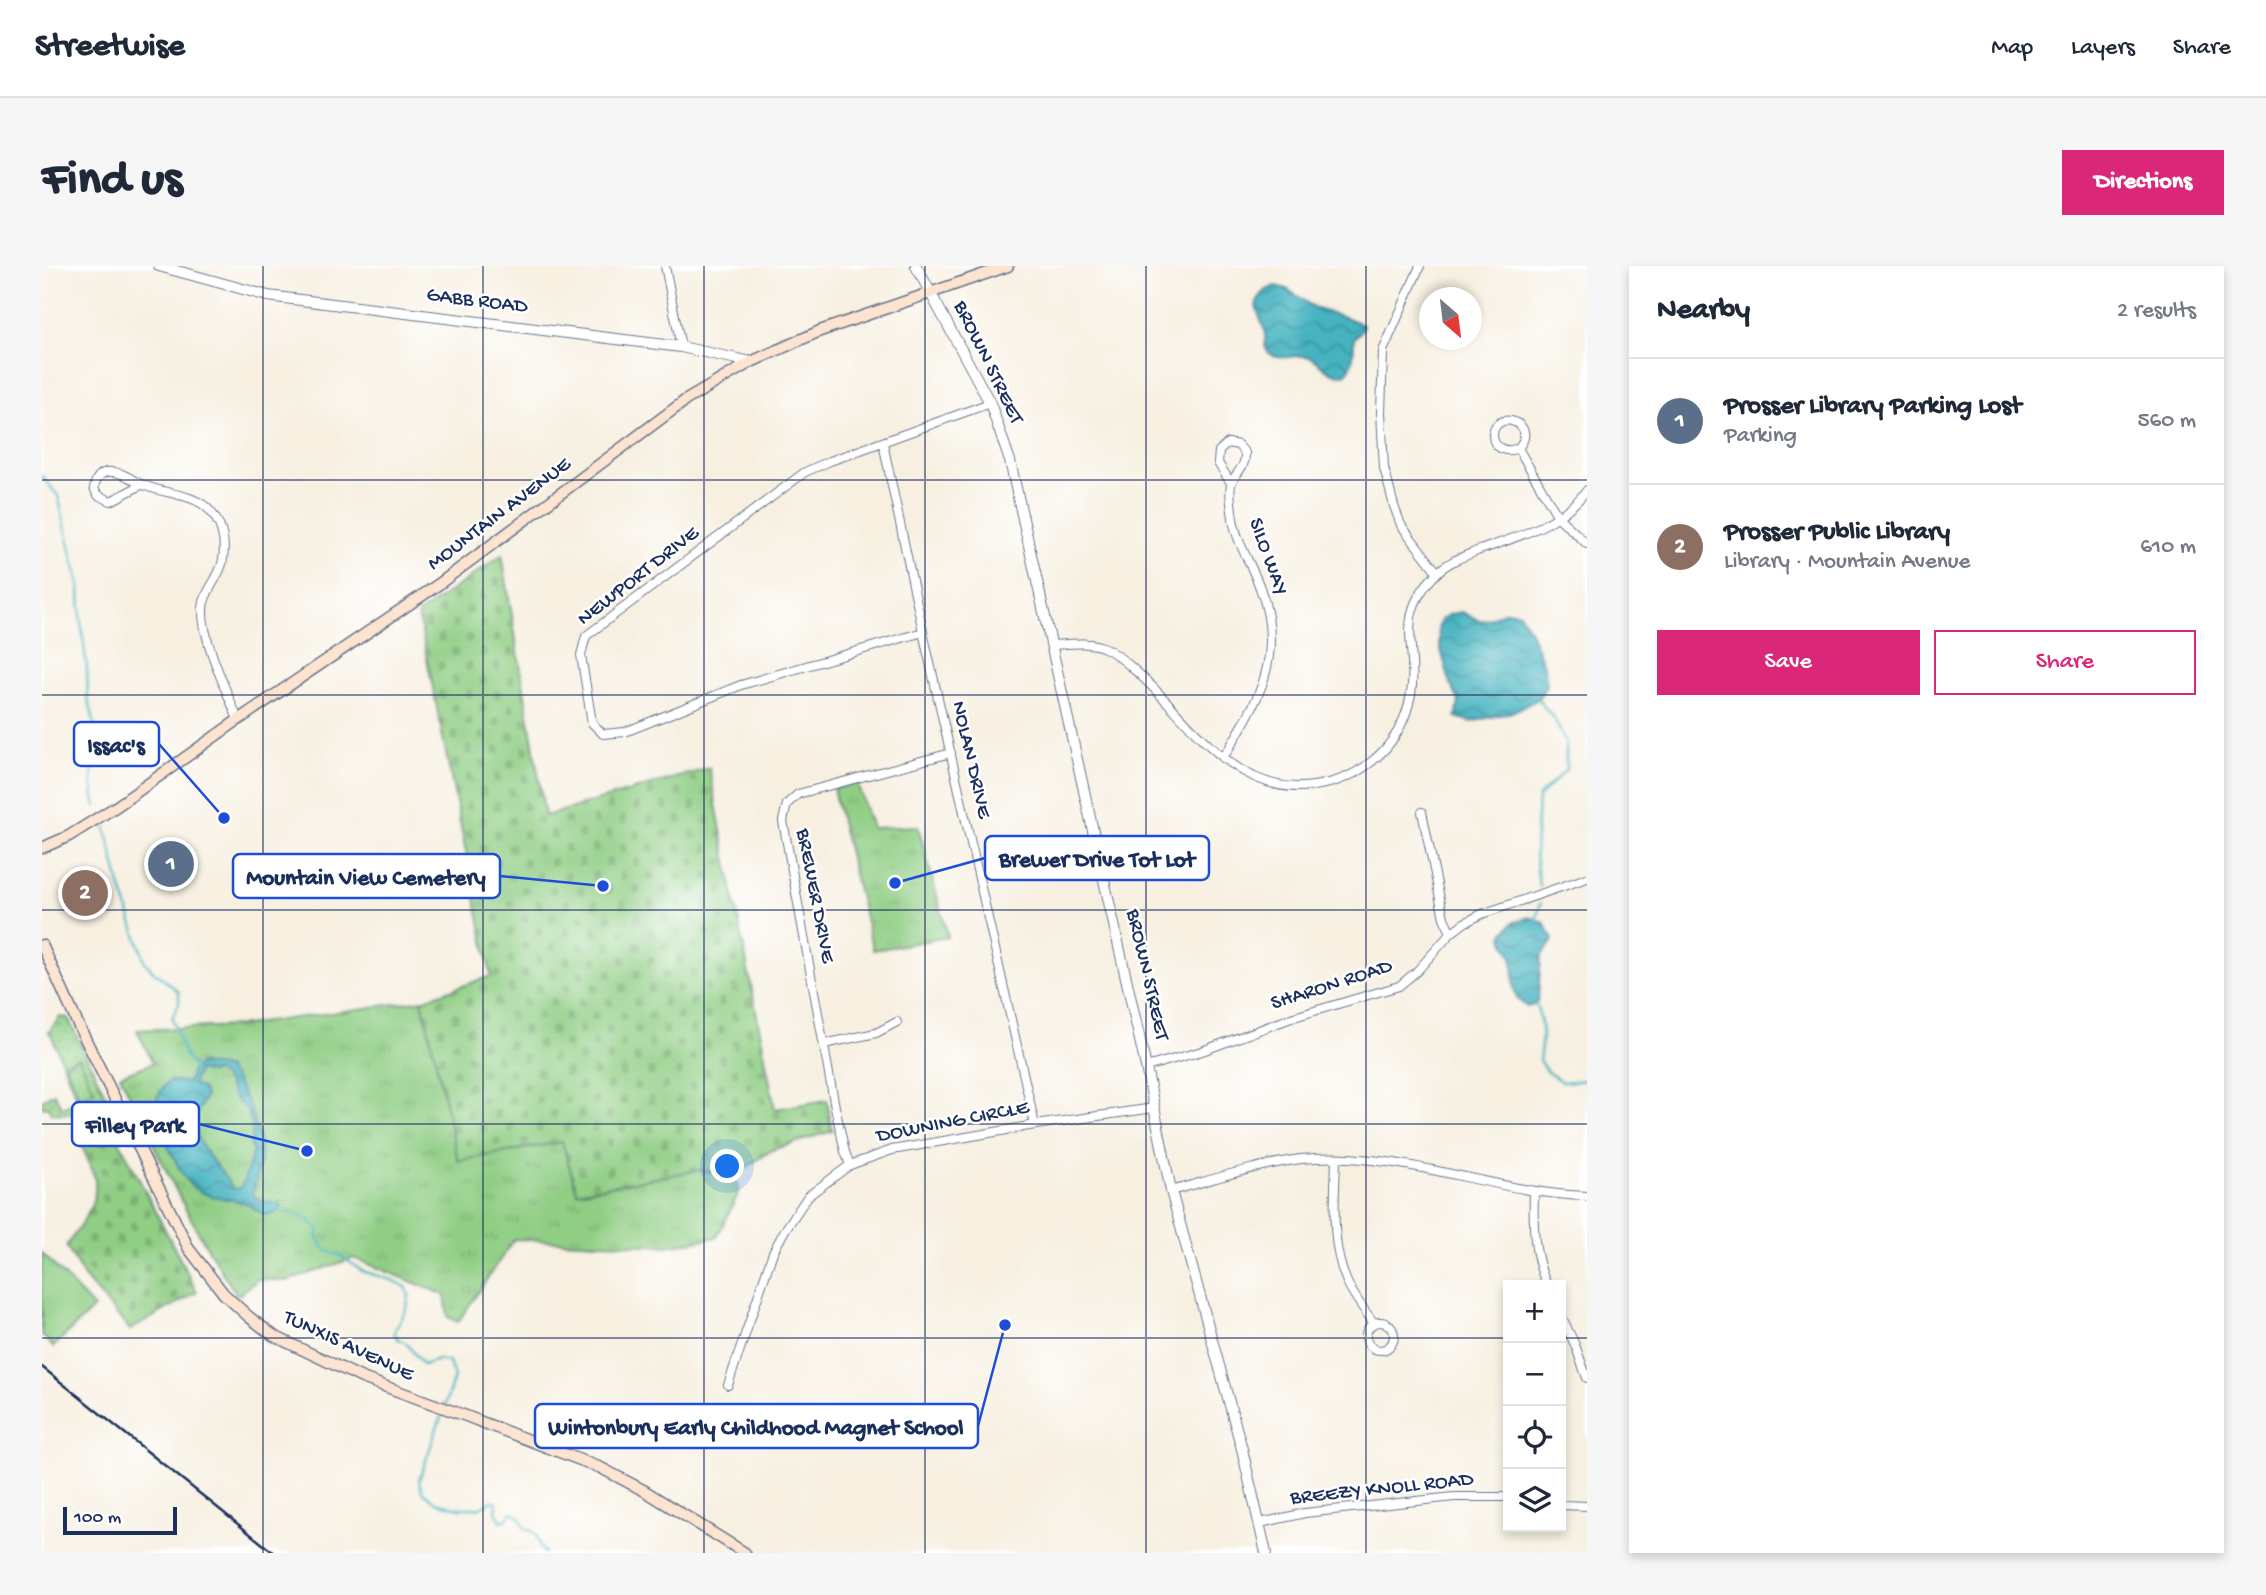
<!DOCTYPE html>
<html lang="en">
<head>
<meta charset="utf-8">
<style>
	:root { --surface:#fff; --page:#f6f6f7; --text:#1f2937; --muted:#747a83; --line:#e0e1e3; --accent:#db2777 }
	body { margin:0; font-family:"Gochi Hand",sans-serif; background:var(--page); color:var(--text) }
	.controls { position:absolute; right:21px; bottom:21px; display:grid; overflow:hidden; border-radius:0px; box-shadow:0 4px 10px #0003 }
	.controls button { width:63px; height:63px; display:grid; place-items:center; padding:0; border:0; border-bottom:2px solid var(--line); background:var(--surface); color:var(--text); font:35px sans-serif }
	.compass { position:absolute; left:1377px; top:21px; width:63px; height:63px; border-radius:50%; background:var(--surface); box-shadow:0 4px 10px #0003; rotate:152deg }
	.scale { position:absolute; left:21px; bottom:18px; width:114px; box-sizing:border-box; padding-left:7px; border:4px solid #1b2f5e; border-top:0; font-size:19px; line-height:24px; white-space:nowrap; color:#1b2f5e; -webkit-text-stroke:5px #fff; paint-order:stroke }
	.you { position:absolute; left:686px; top:901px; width:24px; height:24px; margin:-18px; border:5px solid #fff; border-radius:50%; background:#1a73e8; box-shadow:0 0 0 10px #1a73e833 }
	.badge { display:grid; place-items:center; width:46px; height:46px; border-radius:50%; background:var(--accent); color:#fff; font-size:23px; font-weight:700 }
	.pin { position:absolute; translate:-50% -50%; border:4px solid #fff; box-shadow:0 2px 7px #0006 }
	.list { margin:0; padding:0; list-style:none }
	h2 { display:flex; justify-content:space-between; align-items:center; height:91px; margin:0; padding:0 28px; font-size:30px }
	h2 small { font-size:23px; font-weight:400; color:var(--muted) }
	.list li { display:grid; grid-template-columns:46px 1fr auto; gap:21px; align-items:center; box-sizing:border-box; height:126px; padding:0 28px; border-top:2px solid var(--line) }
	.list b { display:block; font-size:26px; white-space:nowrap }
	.list p { margin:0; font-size:23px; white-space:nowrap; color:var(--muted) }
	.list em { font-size:23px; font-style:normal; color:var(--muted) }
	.actions { display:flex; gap:14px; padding:21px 28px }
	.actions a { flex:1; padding:16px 0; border:2px solid var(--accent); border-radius:0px; text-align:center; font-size:24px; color:var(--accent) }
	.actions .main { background:var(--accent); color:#fff }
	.icon { flex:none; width:38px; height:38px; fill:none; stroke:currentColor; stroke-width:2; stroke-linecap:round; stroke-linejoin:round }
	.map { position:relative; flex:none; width:1545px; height:1287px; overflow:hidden; border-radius:0px }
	header { display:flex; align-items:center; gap:42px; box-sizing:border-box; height:98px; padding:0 35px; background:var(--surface); border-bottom:2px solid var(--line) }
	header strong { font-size:33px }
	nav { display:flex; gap:38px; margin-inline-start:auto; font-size:24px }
	.intro { display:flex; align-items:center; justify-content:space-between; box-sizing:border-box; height:168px; padding:0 42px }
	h1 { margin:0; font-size:49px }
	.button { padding:18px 32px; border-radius:0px; background:var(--accent); color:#fff; font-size:24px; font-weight:700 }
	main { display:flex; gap:42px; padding:0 42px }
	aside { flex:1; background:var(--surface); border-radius:0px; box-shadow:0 4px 10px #0003 }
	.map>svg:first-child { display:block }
	.grass { fill:url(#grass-dots); stroke:#567e71; stroke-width:2 }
	.cemetery { fill:url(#cemetery-stones); stroke:#567e71; stroke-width:2 }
	.park { fill:url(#park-tufts); stroke:#567e71; stroke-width:2 }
	.garden { fill:#90ce84; stroke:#567e71; stroke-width:2 }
	.water { fill:url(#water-waves); stroke:#30718f; stroke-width:2; fill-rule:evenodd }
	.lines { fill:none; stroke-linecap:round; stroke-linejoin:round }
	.stream { stroke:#45b3c0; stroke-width:2.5 }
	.minor-casing { stroke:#68738c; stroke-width:10 }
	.tertiary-casing { stroke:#68738c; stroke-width:12 }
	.secondary-casing { stroke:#68738c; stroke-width:13 }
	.minor { stroke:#fff; stroke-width:8 }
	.tertiary { stroke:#fff; stroke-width:10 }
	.secondary { stroke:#fde4d1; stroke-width:10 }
	.rail { stroke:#1b2f5e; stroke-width:2.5 }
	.grid { fill:none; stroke:#1b2f5e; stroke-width:2; stroke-opacity:0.55 }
	.labels { text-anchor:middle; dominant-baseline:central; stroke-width:5; stroke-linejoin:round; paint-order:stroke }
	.street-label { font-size:21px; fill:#1b2f5e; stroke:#fff }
	.leader { fill:none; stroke:#1d4ed8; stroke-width:2.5 }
	.callout-dot { fill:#1d4ed8; stroke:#fff; stroke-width:2.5 }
	.callout { fill:#fff; stroke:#1d4ed8; stroke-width:2.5 }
	.callout-label { font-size:23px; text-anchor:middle; font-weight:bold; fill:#1b2f5e }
</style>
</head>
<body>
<header>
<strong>Streetwise</strong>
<nav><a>Map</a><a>Layers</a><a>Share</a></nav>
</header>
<div class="intro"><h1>Find us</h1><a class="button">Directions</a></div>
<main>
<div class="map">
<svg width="1545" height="1287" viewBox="0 0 1545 1287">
	<defs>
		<pattern id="grass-dots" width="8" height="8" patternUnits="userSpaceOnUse" patternTransform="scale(1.75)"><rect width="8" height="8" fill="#90ce84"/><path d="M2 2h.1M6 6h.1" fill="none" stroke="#7cb174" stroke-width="1.8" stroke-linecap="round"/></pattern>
		<pattern id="cemetery-stones" width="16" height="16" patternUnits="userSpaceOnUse" patternTransform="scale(1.75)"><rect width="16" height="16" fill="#90ce84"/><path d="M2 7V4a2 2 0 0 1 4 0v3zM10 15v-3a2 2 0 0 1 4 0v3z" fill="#7cb174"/></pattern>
		<pattern id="park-tufts" width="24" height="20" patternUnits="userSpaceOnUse" patternTransform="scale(1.75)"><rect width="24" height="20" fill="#90ce84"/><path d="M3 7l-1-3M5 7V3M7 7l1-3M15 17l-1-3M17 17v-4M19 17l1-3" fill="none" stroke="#7cb174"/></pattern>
		<pattern id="water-waves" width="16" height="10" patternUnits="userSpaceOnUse" patternTransform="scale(1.75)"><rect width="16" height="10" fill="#45b3c0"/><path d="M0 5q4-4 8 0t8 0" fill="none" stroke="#39929f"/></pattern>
	</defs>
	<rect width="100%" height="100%" fill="#fff"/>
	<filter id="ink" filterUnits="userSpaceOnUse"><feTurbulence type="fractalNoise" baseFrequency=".0143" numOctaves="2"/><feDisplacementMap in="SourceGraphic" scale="14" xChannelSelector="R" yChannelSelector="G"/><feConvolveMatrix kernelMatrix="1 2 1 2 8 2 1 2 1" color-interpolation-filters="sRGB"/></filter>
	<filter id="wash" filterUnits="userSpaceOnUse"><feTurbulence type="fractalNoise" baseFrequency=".00686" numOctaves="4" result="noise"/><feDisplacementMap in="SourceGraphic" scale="28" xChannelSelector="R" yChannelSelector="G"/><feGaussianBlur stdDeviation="1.57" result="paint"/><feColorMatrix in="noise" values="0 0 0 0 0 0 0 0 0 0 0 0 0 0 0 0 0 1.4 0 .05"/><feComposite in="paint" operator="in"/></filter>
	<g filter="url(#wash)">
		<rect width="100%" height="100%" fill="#f7f0e1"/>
		<!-- grass -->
		<polygon class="grass" points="18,751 26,752 64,830 53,841 48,831 31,839 34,846 30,848 9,847 6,840 0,842 0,834 12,827 20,842 36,835 8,766 6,767"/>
		<!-- cemetery -->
		<g class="cemetery">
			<polygon points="460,289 503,550 667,502 733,843 785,834 790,865 730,884 692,910 657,904 535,926 520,876 416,895 380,734 449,710 376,348"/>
			<path d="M 69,859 L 155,1026 L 88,1064 L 42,1011 L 24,980 C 37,962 59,935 52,910 C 49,898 42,886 37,874 Z"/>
		</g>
		<!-- park -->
		<g class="park">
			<polygon points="815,517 830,562 876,560 906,671 831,684 791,523"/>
			<path d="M 380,734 L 416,895 L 520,876 L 535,926 L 657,904 L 692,910 L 697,926 L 675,971 L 626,980 L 472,973 L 416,1056 L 406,1051 L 403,1029 L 312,992 L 245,1015 L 216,1013 L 197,1029 L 193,1026 C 147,958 114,883 78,809 L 111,797 L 95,764 L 196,760 Z"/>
			<polygon points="37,791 52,825 38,832 23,797"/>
		</g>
		<!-- garden -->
		<polygon class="garden" points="0,987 52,1042 11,1081 0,1069"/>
		<!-- water -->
		<g class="water">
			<path d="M 1234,20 L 1245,23 L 1274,43 L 1306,52 L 1321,59 L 1320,64 L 1312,72 C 1312,87 1312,120 1287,105 C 1278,100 1275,92 1264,90 C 1253,88 1236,96 1227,87 C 1222,82 1223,77 1223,71 C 1223,60 1216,50 1214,39 C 1218,29 1223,23 1234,20 Z"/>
			<path d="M 1464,345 L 1477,347 L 1487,363 L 1502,399 L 1505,418 L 1496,433 L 1470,446 L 1429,456 L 1414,451 L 1417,435 L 1408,417 L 1398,380 L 1396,363 L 1399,354 L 1409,348 L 1420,346 C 1444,359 1439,356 1464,345 Z"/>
			<path d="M 1487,651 L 1502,656 L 1511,673 C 1510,681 1502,683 1499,691 L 1496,734 L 1492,739 L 1485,741 C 1462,726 1477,709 1469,689 C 1466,681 1461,677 1461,668 L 1470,657 Z"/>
			<path d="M 157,798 L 180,801 L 185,803 L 193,813 L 208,841 L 218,876 L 218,895 L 211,929 L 219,935 L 240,938 L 236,946 C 232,947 229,949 226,949 C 215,949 211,939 203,937 C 186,931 167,933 152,922 C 143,915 139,905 134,896 C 121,871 99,835 129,814 L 146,817 L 149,806 ZM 156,804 L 167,807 L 175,806 C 188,815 186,823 194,834 C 196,837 199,838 202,841 C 210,852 212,866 208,879 L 211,884 C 209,893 202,917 198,923 L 190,922 C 178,899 145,876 155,847 C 157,842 161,836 163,831 L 161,824 L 151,818 Z"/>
		</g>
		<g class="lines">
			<!-- stream -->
			<g class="stream">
				<polyline points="0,210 16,230 38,321 39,355 45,403 46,432 53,460 50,509 52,532 54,540"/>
				<polyline points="1495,432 1512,453 1524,477 1524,504 1496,531 1493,588 1497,620"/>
				<polyline points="63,559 78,619 103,696 110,704 137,726 137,737 130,752 142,788 152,803"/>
				<polyline points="1494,654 1499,637"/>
				<path d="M 1493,736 C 1501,756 1501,773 1497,794 L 1504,805 L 1520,816 L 1545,814"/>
				<polyline points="236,944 262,950 277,963 275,971 284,984 299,990 320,1005 353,1015 364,1021 367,1029 365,1042 352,1066 356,1073 364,1077 381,1099 396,1094 407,1096 412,1111 403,1139"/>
				<polyline points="401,1145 377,1214 380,1225 394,1236 417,1242 436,1242 450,1235 455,1236 454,1246 459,1255 465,1253 470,1246 478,1251 482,1261 494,1268 499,1283 503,1287"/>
			</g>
		</g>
	</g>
	<g filter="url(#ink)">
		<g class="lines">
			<defs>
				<g id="minor">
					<polyline points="623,0 639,81"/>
					<polyline points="1378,0 1341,85 1339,146 1342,202 1352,240 1359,259 1395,306"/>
					<polyline points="841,177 881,366 993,859"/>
					<path d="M 1476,182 C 1465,187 1451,183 1451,169 C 1452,142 1499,157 1476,182 L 1516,251 L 1545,278"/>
					<path d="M 99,219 L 69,235 L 56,229 L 52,222 C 56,198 78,205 93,215 C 114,228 143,225 163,240 C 180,254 185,277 180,298 C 176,313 162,326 161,342 C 159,372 185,425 196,454"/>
					<polyline points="881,366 699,419 583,466 561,468 550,457 539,389 544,370 763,206 788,195 948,137"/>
					<path d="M 1011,379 C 1028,378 1047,375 1063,382 C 1076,388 1087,399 1097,408 C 1143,449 1187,522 1257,521 C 1313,520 1359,484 1369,428 C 1377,379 1350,352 1394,308 C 1405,296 1421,291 1435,285 C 1475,271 1518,259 1545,224"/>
					<path d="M 1181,492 C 1216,436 1244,390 1218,322 C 1210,299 1195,278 1191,253 C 1190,243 1186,224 1190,216 C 1195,205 1204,201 1203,187 L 1196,179 L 1186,177 L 1177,185 L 1176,197 L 1189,217"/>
					<polyline points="1380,546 1402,652 1409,667"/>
					<polyline points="782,778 834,767 855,756"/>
					<polyline points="1104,801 1160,785 1252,751 1357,720 1375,705 1409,667 1422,657 1440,648 1545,612"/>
					<path d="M 1294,893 C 1293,933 1288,979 1305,1016 C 1312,1031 1322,1044 1332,1057"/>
					<polyline points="808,899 803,886 793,841 741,555 745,538 756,528 909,487"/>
					<path d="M 1129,925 C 1172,913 1215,899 1259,893 C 1286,890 1318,892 1345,896 C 1412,905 1476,928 1545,930"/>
					<path d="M 1492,926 C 1491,959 1491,989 1505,1019"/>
					<polyline points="1519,1049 1533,1079 1545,1112"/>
					<circle cx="1338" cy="1070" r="14"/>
					<polyline points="686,1119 731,986 743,964 766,930 808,899 850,884 993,859 1112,842"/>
					<polyline points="1519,1239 1545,1240"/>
					<polyline points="1218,1257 1263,1247 1412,1231 1466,1231"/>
				</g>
				<g id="tertiary">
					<polyline points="117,0 226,30 639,81 709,96"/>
					<polyline points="874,0 948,137 968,195 1104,801 1129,925 1200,1183 1224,1287"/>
				</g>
				<g id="secondary">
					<polyline points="0,582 27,570 75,540 196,454 397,318 644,134 709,96 778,65 966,0"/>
					<polyline points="0,679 33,752 147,983 182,1028 207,1051 232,1070 320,1112 424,1150 559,1202 603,1225 703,1287"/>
				</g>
			</defs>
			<!-- minor casing -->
			<use href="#minor" class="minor-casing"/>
			<!-- tertiary casing -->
			<use href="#tertiary" class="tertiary-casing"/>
			<!-- secondary casing -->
			<use href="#secondary" class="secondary-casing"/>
			<!-- minor -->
			<use href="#minor" class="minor"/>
			<!-- tertiary -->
			<use href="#tertiary" class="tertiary"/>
			<!-- secondary -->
			<use href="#secondary" class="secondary"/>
			<!-- rail -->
			<polyline class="rail" points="0,1101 232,1287"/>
		</g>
	</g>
	<!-- grid -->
	<path class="grid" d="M 221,0 L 221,1287M 441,0 L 441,1287M 662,0 L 662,1287M 883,0 L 883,1287M 1104,0 L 1104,1287M 1324,0 L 1324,1287M 0,214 L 1545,214M 0,429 L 1545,429M 0,644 L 1545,644M 0,858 L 1545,858M 0,1072 L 1466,1072M 1519,1072 L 1545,1072"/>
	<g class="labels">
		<!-- street labels -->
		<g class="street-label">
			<text transform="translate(435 36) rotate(7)">GABB ROAD</text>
			<text transform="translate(945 97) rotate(64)">BROWN STREET</text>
			<text transform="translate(458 249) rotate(-37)">MOUNTAIN AVENUE</text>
			<text transform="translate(1225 291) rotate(70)">SILO WAY</text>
			<text transform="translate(597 311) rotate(-38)">NEWPORT DRIVE</text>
			<text transform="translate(928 494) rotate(77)">NOLAN DRIVE</text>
			<text transform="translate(772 630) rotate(79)">BREWER DRIVE</text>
			<text transform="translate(1104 709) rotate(77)">BROWN STREET</text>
			<text transform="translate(1290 720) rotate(-18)">SHARON ROAD</text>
			<text transform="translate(911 857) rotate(-11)">DOWNING CIRCLE</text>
			<text transform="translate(306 1081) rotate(25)">TUNXIS AVENUE</text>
			<text transform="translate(1340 1224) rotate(-6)">BREEZY KNOLL ROAD</text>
		</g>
	</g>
	<!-- callouts -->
	<path class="leader" d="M182 552L117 478M853 617L943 592M561 620L458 610M265 885L157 858M963 1059L936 1160"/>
	<g class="callout-dot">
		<circle cx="182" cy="552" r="7"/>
		<circle cx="853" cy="617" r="7"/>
		<circle cx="561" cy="620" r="7"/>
		<circle cx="265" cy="885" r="7"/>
		<circle cx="963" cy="1059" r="7"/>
	</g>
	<g class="callout">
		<rect x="32" y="456" width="85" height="44" rx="7"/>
		<rect x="943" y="570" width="224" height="44" rx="7"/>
		<rect x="191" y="588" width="267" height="44" rx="7"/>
		<rect x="30" y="836" width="127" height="44" rx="7"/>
		<rect x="493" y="1138" width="443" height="44" rx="7"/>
	</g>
	<g class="callout-label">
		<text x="74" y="486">Issac's</text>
		<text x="1055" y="600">Brewer Drive Tot Lot</text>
		<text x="324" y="618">Mountain View Cemetery</text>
		<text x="93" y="866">Filley Park</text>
		<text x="714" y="1168">Wintonbury Early Childhood Magnet School</text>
	</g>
</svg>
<div class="controls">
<button>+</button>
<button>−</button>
<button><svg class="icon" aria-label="locate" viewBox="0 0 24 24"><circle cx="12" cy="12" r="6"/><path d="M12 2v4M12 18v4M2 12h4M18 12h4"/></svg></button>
<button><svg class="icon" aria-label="layers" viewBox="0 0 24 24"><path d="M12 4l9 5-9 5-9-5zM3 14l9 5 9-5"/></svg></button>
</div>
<svg class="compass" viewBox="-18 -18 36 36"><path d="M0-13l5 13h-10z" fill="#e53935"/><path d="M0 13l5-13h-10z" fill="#747a83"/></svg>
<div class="scale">100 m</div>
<div class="you"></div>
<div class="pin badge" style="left:129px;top:598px;background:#5c6f8a">1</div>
<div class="pin badge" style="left:43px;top:627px;background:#8d6e63">2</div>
</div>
<aside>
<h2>Nearby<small>2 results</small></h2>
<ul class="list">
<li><span class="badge" style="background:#5c6f8a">1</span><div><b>Prosser Library Parking Lost</b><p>Parking</p></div><em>560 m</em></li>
<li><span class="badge" style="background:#8d6e63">2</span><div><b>Prosser Public Library</b><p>Library · Mountain Avenue</p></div><em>610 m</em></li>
</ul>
<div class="actions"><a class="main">Save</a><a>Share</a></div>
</aside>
</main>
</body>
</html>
